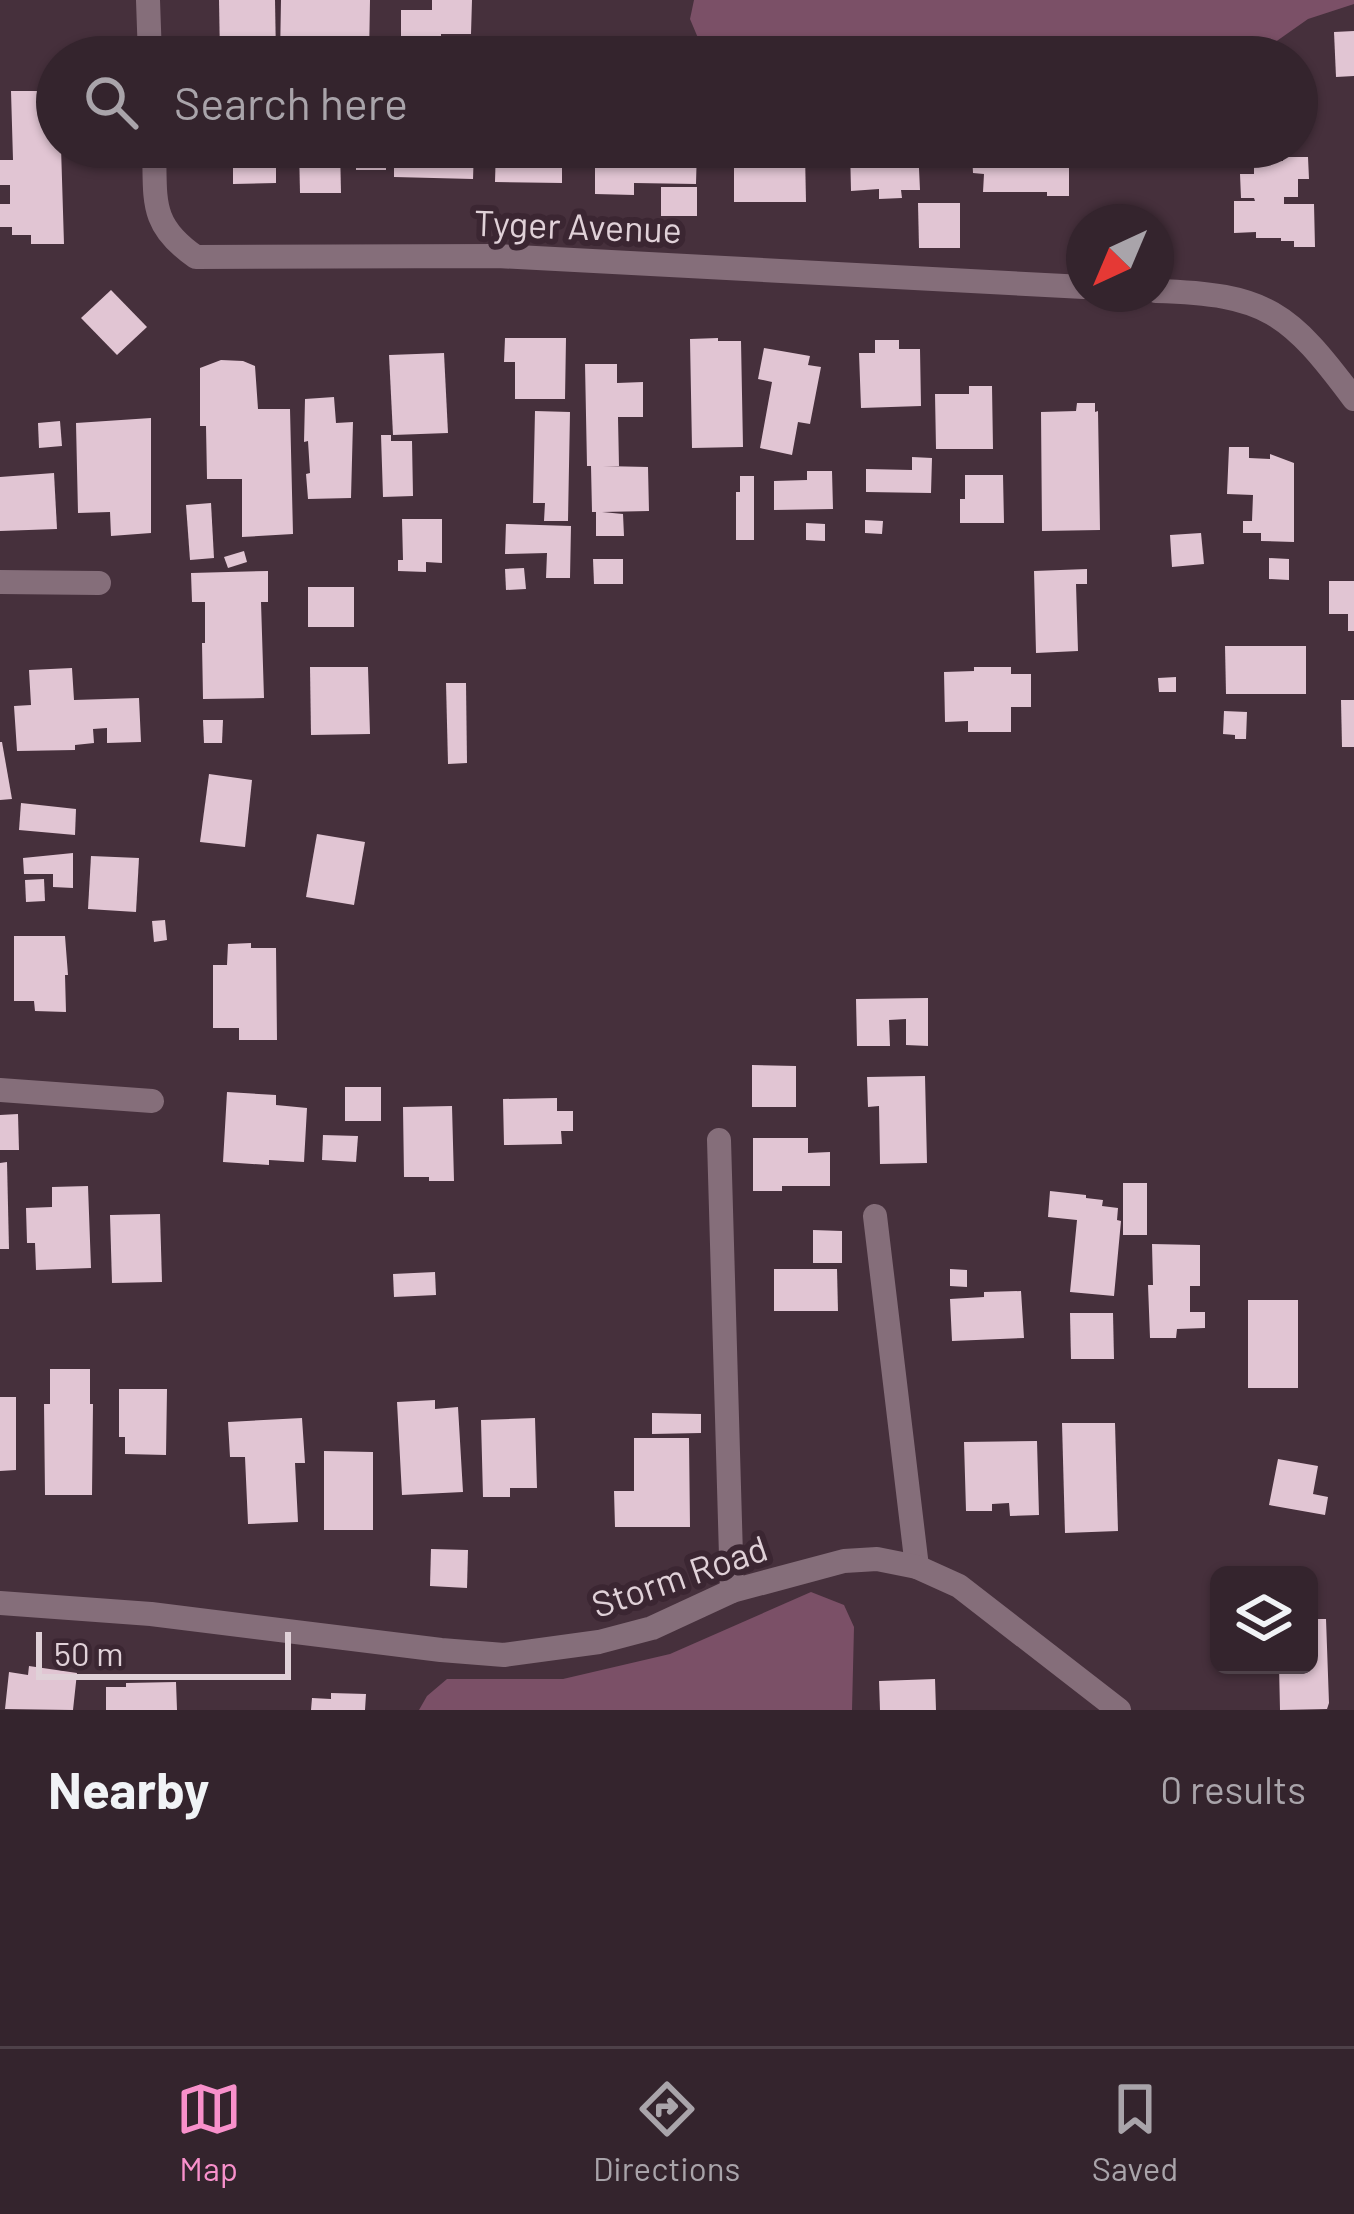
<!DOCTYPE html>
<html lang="en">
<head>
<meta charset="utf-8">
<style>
	:root { --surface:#34242d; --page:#3f3039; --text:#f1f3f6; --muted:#a9a4aa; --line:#4e4149; --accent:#f890cb }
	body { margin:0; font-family:Barlow,sans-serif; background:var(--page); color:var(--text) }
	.controls { position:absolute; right:36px; bottom:36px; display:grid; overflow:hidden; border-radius:18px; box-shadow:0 3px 9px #0004 }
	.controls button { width:108px; height:108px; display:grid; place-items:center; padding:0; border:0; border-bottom:3px solid var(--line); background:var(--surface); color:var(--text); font:60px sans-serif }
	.compass { position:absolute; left:1066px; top:204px; width:108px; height:108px; border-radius:50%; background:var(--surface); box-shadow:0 3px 9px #0004; rotate:224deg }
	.scale { position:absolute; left:36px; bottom:30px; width:255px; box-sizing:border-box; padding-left:12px; border:6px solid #e0d1d8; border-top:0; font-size:33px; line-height:42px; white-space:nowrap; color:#e0d1d8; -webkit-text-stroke:9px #3b2632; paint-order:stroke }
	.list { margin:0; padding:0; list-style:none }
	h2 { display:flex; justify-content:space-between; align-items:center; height:156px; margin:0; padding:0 48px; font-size:51px }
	h2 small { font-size:39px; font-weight:400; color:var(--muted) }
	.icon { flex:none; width:66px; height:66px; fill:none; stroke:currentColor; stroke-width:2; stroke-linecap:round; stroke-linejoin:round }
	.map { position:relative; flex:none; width:1354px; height:1710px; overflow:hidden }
	.search { position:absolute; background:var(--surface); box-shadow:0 3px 9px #0004; left:36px; right:36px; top:36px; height:132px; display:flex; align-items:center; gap:30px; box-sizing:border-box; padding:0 42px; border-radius:66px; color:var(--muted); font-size:45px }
	.sheet { height:336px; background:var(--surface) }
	nav { display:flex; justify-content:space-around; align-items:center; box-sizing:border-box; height:168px; border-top:3px solid var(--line); background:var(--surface); font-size:33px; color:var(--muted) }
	nav a { display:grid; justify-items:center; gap:6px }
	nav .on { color:var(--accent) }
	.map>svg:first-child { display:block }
	.green { fill:#7b5067 }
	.building { fill:#e1c5d3 }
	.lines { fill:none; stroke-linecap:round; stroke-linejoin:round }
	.minor { stroke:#856e7a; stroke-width:24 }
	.labels { text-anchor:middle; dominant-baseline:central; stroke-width:12; stroke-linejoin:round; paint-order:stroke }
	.street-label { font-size:36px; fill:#e0d1d8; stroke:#3b2632 }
</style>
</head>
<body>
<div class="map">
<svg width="1354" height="1710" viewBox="0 0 1354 1710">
	<rect width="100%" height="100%" fill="#46303c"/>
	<!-- green -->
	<g class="green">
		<polygon points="694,0 1354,0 1354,4 1308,19 1254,57 706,57 690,19"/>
		<polygon points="811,1592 844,1605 854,1627 852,1710 419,1710 427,1696 447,1679 563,1679 670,1654"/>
	</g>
	<!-- building -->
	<g class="building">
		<polygon points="219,0 275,0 276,57 220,57"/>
		<polygon points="281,0 370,0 369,57 331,57 331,52 317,52 317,57 280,57"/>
		<polygon points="432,0 472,0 471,34 441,34 441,57 401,57 401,10 432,10"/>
		<polygon points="1354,31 1354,76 1336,77 1334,32"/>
		<polygon points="11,91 50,91 51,140 57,140 57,147 61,147 64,244 31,244 31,235 12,235 12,227 0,227 0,204 10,204 10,185 0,185 0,160 13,160"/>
		<polygon points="245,147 276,147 276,183 233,184 233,162 245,162"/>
		<rect x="356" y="147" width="30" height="23"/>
		<polygon points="394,147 474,147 473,179 394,177"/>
		<polygon points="496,147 562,147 562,183 495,182"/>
		<polygon points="609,147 697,147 696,184 634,183 634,195 595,194 595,154 609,154"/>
		<polygon points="850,147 918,147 920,190 901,190 902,198 879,199 879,189 851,191"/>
		<polygon points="982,147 1047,147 1047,167 1069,167 1069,196 1047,196 1047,192 983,192 984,174 973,173 972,152 982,152"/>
		<polygon points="299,148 340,148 341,193 300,193"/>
		<polygon points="734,154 805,154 806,202 734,202"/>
		<polygon points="1283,157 1308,157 1309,179 1298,179 1298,197 1284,197 1284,204 1314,204 1315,247 1294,247 1294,241 1281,241 1281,238 1256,238 1256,232 1234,233 1234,201 1255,201 1254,198 1241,198 1240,174 1254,174 1254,162 1283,161"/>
		<rect x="661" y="187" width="36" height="29"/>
		<polygon points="918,203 960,203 960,248 919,248"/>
		<polygon points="111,290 147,327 117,355 81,318"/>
		<polygon points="505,338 566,338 565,399 515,399 515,362 504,362"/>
		<polygon points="718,338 718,341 741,341 743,447 692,448 690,339"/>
		<polygon points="875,340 899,340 899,349 920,349 921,406 861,408 859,353 875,353"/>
		<polygon points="764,348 810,356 808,365 821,367 810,424 798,422 792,455 760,448 772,382 758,379"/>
		<polygon points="444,353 448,433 393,435 389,355"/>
		<polygon points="221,360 243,361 255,366 258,409 290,409 293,534 242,537 242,479 207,479 206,426 200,426 200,368"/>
		<polygon points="585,364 617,364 617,383 643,382 643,417 618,417 619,466 603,466 648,467 649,511 602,512 623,514 624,536 596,536 596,512 592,512 591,466 587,466"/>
		<polygon points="969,386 992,386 993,449 936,449 935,394 969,394"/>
		<polygon points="334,397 336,423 353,422 351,498 308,499 306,474 310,473 308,441 304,442 305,399"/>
		<polygon points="1077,403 1095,403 1095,412 1098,411 1100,530 1042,531 1041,412 1076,411"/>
		<polygon points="535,411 570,412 568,521 544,521 545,503 533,503"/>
		<polygon points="151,418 151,533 111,536 110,512 78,513 76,423"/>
		<polygon points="60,421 62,446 39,448 38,423"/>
		<polygon points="381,435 391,435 391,441 412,441 413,496 383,497"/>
		<polygon points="1229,447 1249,447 1249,458 1270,459 1270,454 1294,463 1294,542 1261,541 1261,533 1243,533 1243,521 1252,521 1253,495 1227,494"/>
		<polygon points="912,457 932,458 931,493 866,492 866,469 912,470"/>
		<polygon points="807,471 832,471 833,509 774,510 774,481 807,480"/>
		<polygon points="54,473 57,529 0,531 0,477"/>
		<polygon points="965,475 1003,475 1004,523 960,523 960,499 965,499"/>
		<polygon points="740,476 754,476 754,540 736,540 736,492 740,492"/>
		<polygon points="211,503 214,558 190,560 186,505"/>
		<polygon points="402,519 442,519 442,563 426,562 426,572 398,571 398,560 403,560"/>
		<polygon points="865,520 883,521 882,534 865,533"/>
		<polygon points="806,523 825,524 825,541 806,540"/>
		<polygon points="506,524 571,526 570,578 546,578 547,553 505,554"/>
		<polygon points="1201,533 1204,564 1172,567 1170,535"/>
		<polygon points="244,551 247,562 228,568 224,557"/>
		<polygon points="1269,558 1289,559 1289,580 1269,579"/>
		<polygon points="593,559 623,559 623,584 594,584"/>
		<polygon points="524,568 526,589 506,590 505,569"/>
		<polygon points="1087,569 1087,584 1076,584 1078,651 1036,653 1034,571"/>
		<polygon points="268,571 268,602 261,602 264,698 203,699 202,643 205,643 205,602 192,602 191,573"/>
		<polygon points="1329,581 1354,581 1354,631 1348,631 1348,614 1329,614"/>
		<rect x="308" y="587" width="46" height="40"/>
		<polygon points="1225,646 1306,646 1306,694 1226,694"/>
		<polygon points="310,667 368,667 370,734 311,735"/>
		<polygon points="974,667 1011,667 1011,674 1031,674 1031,707 1011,707 1011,732 968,732 968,721 945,722 944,672 974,671"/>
		<polygon points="72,668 74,700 139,698 141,742 107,743 107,728 93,729 94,743 75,745 75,750 17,751 14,706 31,705 29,670"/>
		<polygon points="1176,677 1176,692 1159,692 1158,678"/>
		<polygon points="446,683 466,683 467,763 448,764"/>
		<polygon points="1341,700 1354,700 1354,747 1342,747"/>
		<polygon points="1224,711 1247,712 1246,739 1235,739 1235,735 1223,734"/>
		<polygon points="203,720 223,720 222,743 204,743"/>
		<polygon points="0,742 2,742 12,799 0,800"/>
		<polygon points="209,774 252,780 245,847 200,842"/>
		<polygon points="21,803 76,809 75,835 19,830"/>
		<polygon points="317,834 365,842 354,905 306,897"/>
		<polygon points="73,853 73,888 53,887 53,874 24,874 23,858"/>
		<polygon points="91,856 139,858 136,912 88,909"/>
		<polygon points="44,879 45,901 26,902 25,880"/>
		<polygon points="165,920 167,940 154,942 152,921"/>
		<polygon points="14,936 65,936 68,975 65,975 66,1012 35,1011 34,1001 14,1001"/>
		<polygon points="251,943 251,948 276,948 277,1040 239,1040 239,1028 213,1028 213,965 227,965 228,944"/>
		<polygon points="928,998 928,1046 906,1045 906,1019 889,1020 890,1046 857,1046 856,999"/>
		<polygon points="752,1065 796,1066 796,1107 752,1107"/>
		<polygon points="925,1076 927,1163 880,1164 879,1106 868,1107 867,1077"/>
		<rect x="345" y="1087" width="36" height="34"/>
		<polygon points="227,1092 276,1095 276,1105 307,1108 304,1162 269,1160 269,1165 223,1162"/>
		<polygon points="557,1098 557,1111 573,1111 573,1131 561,1131 562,1144 504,1145 503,1099"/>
		<polygon points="452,1106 454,1181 429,1181 429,1177 404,1177 403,1107"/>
		<polygon points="18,1114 19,1150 0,1150 0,1115"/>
		<polygon points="323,1135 358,1136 356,1162 322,1160"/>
		<polygon points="753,1138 808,1138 808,1153 830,1152 830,1186 782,1186 782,1191 753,1191"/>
		<polygon points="7,1162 9,1249 0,1249 0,1163"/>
		<rect x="1123" y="1183" width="24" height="52"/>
		<polygon points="88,1186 91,1268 36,1270 35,1243 27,1243 26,1208 52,1207 52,1187"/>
		<polygon points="1050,1191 1086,1195 1086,1198 1103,1200 1102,1206 1118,1208 1117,1220 1121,1221 1114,1296 1070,1292 1077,1220 1048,1217"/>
		<polygon points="160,1214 162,1282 112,1283 110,1215"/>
		<polygon points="813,1230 842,1231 842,1263 813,1263"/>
		<polygon points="1152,1244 1200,1245 1200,1286 1190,1286 1190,1312 1205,1312 1205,1328 1177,1329 1176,1338 1150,1338 1148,1285 1153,1285"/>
		<polygon points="774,1269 837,1269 838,1311 774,1311"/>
		<polygon points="950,1269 967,1270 967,1287 950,1286"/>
		<polygon points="435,1272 436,1295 394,1297 393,1274"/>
		<polygon points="1021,1291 1024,1338 952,1341 950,1299 984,1297 984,1292"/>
		<rect x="1248" y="1300" width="50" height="88"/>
		<polygon points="1070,1313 1113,1313 1114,1359 1071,1359"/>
		<polygon points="50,1369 90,1369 90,1404 93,1404 92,1495 45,1495 44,1404 50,1404"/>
		<polygon points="119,1389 167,1389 166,1455 125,1454 125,1437 119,1437"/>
		<polygon points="0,1397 16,1397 16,1470 0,1471"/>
		<polygon points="435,1400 435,1409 458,1407 463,1492 402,1495 397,1402"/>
		<polygon points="652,1413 701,1414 701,1433 652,1434"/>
		<polygon points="302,1418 305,1463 295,1463 298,1522 248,1524 245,1457 230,1457 228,1422"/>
		<polygon points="535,1418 537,1488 510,1488 510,1497 483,1497 481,1420"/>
		<polygon points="1062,1423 1115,1423 1118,1531 1065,1533"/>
		<polygon points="634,1438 689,1438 690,1527 615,1527 614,1491 634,1491"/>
		<polygon points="1037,1441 1039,1515 1010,1516 1009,1503 992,1504 992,1511 966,1511 964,1442"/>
		<polygon points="324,1451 373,1452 373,1530 324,1530"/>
		<polygon points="1278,1459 1318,1466 1313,1494 1328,1497 1325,1515 1269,1505"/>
		<polygon points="431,1549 468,1550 467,1588 430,1586"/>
		<polygon points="1309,1619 1326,1619 1329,1703 1327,1709 1280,1710 1279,1665 1309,1665"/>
		<polygon points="29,1666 77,1673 73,1710 5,1709 9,1672 28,1675"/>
		<polygon points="935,1679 936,1710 880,1710 879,1681"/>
		<polygon points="176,1682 177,1710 106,1710 106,1687 126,1687 126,1683"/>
		<polygon points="331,1693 366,1694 365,1710 311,1710 312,1698 331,1699"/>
	</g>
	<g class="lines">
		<!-- minor -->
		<g class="minor">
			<polyline points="148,0 150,57"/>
			<path d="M 154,147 C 156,199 148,224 196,257 L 497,256 L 1084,287"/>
			<path d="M 1156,291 C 1267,294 1289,312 1354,399"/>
			<polyline points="0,582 99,583"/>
			<polyline points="0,1090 152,1101"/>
			<polyline points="719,1140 732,1591"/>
			<polyline points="875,1216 917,1567"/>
			<polyline points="0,1603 151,1614 441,1650 504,1655 599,1642 652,1628 732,1591 844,1561 877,1559 917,1567 959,1586 1119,1710"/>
		</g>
	</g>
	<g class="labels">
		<!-- street labels -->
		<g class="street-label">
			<text transform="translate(578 225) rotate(2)">Tyger Avenue</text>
			<text transform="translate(679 1575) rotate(-19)">Storm Road</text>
		</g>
	</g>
</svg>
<div class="controls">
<button><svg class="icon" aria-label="layers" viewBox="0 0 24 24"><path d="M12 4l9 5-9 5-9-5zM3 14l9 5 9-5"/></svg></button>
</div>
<svg class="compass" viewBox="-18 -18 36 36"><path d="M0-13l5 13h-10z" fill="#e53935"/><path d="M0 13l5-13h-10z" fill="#a9a4aa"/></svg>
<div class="scale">50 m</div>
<div class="search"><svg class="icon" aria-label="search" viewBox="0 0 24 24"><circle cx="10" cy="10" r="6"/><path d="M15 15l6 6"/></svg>Search here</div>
</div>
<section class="sheet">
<h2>Nearby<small>0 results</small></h2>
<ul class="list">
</ul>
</section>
<nav>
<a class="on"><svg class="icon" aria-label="map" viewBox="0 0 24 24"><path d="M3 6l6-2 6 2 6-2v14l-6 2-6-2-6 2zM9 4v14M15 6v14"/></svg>Map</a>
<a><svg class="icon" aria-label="directions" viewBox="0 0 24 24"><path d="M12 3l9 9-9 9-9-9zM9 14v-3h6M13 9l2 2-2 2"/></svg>Directions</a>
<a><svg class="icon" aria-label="saved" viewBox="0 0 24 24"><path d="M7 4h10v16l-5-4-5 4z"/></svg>Saved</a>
</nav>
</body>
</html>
